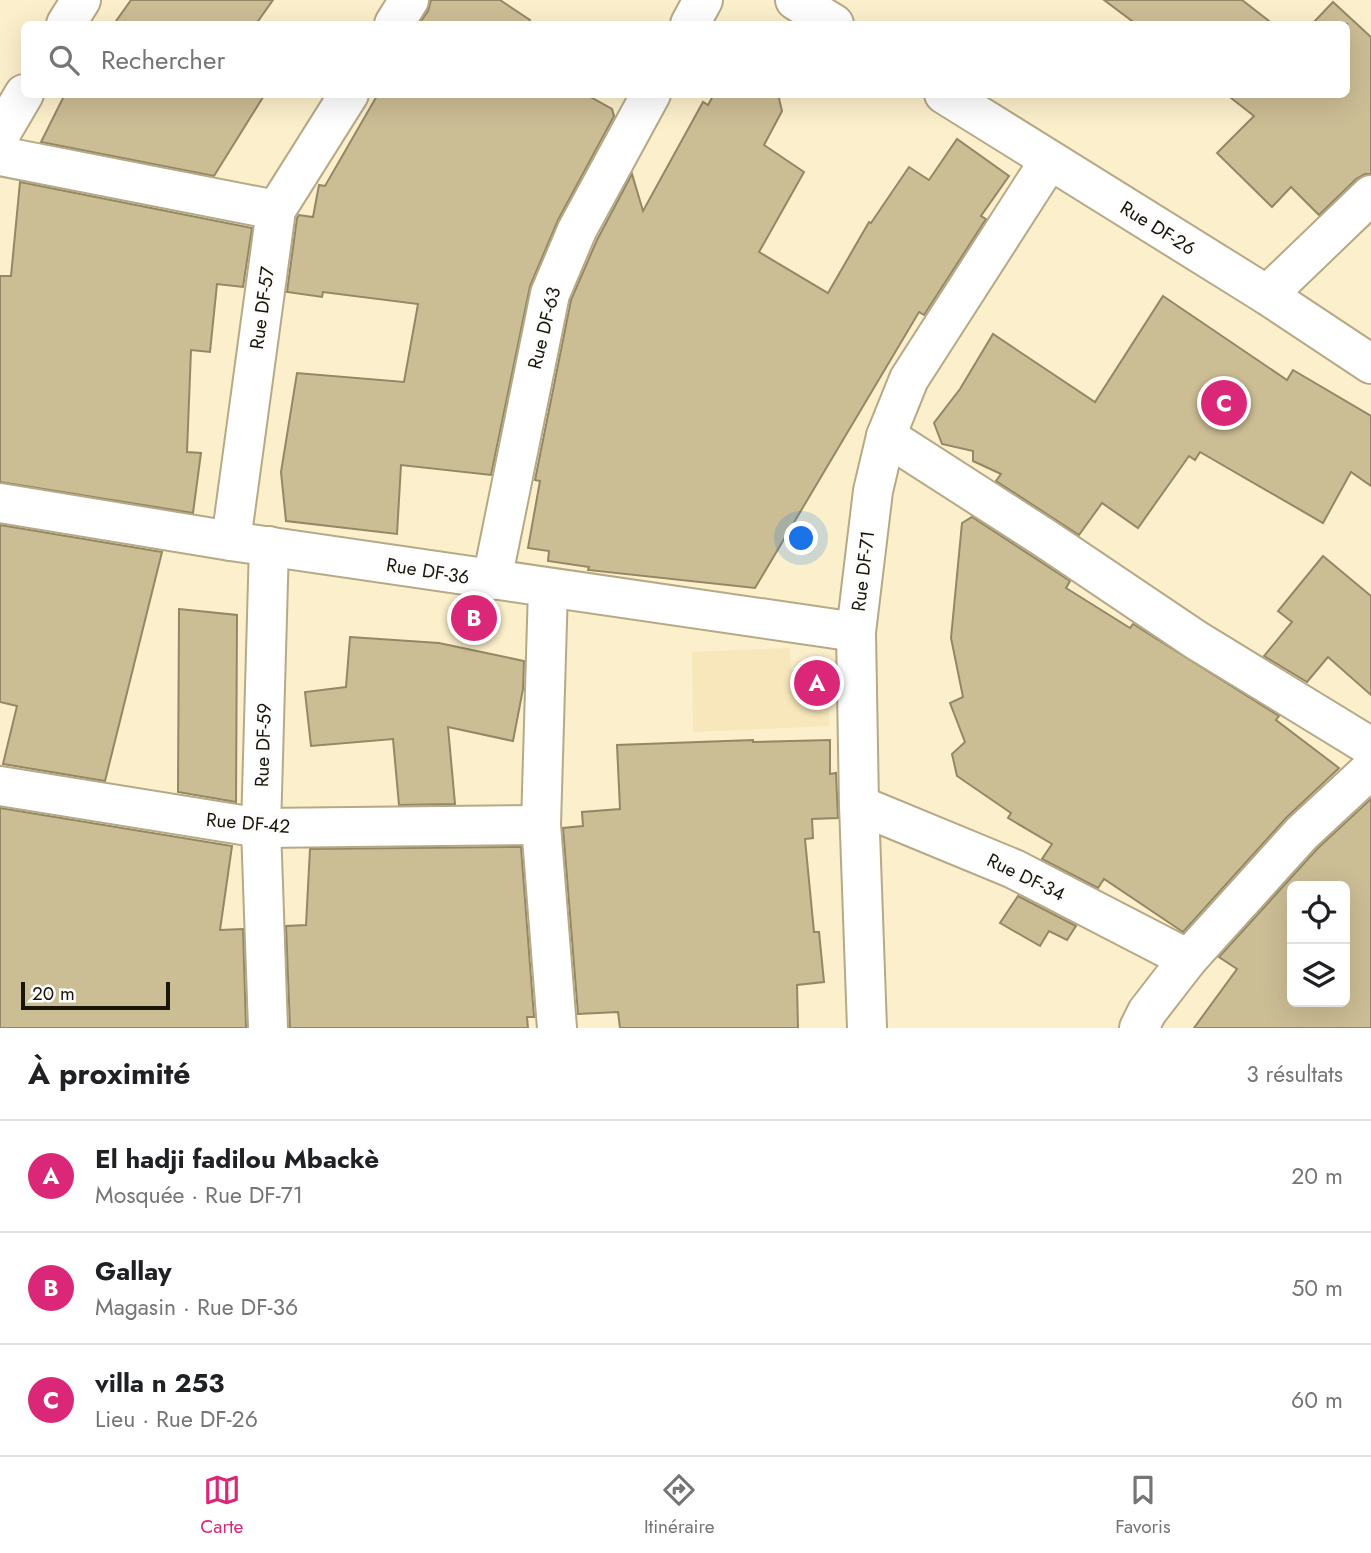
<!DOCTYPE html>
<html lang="fr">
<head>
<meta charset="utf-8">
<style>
	:root { --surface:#fff; --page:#f6f6f6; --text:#202124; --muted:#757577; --line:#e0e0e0; --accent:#db2777 }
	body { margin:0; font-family:Jost,sans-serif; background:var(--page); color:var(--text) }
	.controls { position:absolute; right:21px; bottom:21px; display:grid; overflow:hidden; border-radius:10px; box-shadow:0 7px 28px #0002 }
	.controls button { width:63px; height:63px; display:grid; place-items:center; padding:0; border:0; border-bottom:2px solid var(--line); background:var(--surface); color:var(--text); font:35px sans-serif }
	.scale { position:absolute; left:21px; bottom:18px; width:149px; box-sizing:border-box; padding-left:7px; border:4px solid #191508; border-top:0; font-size:19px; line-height:24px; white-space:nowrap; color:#191508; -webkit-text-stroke:5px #fdfdfd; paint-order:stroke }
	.you { position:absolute; left:802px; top:539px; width:24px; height:24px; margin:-18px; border:5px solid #fff; border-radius:50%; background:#1a73e8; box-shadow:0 0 0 10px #1a73e833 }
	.badge { display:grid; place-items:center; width:46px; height:46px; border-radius:50%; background:var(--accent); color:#fff; font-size:23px; font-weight:700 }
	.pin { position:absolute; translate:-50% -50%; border:4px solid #fff; box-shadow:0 2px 7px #0006 }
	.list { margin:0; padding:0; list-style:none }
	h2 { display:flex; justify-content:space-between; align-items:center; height:91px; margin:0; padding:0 28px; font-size:30px }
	h2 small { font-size:23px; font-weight:400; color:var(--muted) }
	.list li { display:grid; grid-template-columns:46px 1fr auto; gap:21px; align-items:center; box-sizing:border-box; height:112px; padding:0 28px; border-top:2px solid var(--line) }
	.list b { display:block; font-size:26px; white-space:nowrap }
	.list p { margin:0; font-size:23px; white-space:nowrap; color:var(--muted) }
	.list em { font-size:23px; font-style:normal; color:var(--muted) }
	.icon { flex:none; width:38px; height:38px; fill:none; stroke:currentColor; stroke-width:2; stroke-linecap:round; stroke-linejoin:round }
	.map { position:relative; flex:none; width:1371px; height:1028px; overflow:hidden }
	.search { position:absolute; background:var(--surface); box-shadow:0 7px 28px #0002; left:21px; right:21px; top:21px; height:77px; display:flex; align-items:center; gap:18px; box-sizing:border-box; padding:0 24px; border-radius:10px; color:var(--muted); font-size:26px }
	.sheet { height:427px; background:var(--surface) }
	nav { display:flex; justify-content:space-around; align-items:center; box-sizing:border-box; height:98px; border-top:2px solid var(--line); background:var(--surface); font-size:19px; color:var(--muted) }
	nav a { display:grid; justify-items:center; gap:4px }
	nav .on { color:var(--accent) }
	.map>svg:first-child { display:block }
	.built { fill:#f7e7bb }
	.building { fill:#cbbd94; stroke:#938765; stroke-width:2; fill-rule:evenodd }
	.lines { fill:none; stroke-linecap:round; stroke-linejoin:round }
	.minor-casing { stroke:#b6a987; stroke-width:42 }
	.minor { stroke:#fff; stroke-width:38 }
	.labels { text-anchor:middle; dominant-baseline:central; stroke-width:7; stroke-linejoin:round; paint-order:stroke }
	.street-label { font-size:19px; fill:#191508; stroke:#fdfdfd }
</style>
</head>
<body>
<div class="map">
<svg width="1371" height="1028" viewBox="0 0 1371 1028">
	<rect width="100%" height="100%" fill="#fcefcb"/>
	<!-- built -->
	<polygon class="built" points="790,648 791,670 828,669 829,726 693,732 692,652"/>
	<!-- building -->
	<g class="building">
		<polygon points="131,0 273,0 256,24 114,24"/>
		<polygon points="431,0 500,0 530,20 527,24 419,24 428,11"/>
		<polygon points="1104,0 1242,0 1273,24 1136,24"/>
		<polygon points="1333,2 1371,37 1371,174 1365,174 1356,179 1319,215 1291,187 1272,207 1217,153 1254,116 1226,94 1347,94 1347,24 1312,24"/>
		<polygon points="65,94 265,94 214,176 41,142"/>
		<polygon points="378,94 585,94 612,109 614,116 558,220 530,286 491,475 401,465 397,534 286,521 281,472 297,373 404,382 418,304 323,292 322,297 287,292 297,218 299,215 313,217 319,185 325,186"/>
		<polygon points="714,94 778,94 782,111 764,145 804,172 759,252 828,293 869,222 871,223 909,167 929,180 957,139 1009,176 981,216 986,219 924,315 919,312 755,588 588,570 589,567 548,561 549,551 528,548 540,481 535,480 571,300 597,240 632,174 643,211 703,102 708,105"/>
		<polygon points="20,182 252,228 243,287 217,284 210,352 191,350 187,452 201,453 193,513 0,482 0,276 11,276"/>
		<polygon points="1163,296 1287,380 1293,370 1371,416 1371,486 1351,472 1323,523 1200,452 1195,460 1189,456 1138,528 1102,503 1079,535 996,481 1001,474 973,461 973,451 942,444 934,423 960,389 993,334 1095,402"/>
		<polygon points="972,517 1070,581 1066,588 1130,628 1133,624 1279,716 1276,720 1339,768 1286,818 1183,932 1104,879 1098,888 1042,859 1052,844 1008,818 1011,813 957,776 952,754 965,742 950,703 963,697 951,638 962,523"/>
		<polygon points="0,525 162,552 105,781 3,764 17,706 0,702"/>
		<polygon points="1323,556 1371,596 1371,695 1328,657 1307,682 1264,656 1292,622 1278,611"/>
		<polygon points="179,609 237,615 236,802 178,792"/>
		<polygon points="350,637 439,643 524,661 523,689 513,741 448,727 455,804 399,805 393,739 311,746 305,692 346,687"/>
		<polygon points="753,740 753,742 830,740 830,774 836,773 838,818 812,819 813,838 805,839 814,932 819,932 824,982 797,985 798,1028 620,1028 618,1012 578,1014 563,828 583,826 582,812 620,809 617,745"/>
		<path d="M 1371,799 L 1371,1028 L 1194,1028 L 1237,969 L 1219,957 L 1318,848 ZM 1292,886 L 1345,886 L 1345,1002 L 1292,1002 Z"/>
		<polygon points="0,808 232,846 220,930 243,929 246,1028 0,1028"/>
		<polygon points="521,847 534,1017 527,1017 528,1028 290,1028 286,926 306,925 310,849"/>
		<polygon points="1018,896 1076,926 1067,940 1049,931 1040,946 1000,923"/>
	</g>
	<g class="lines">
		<defs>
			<g id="minor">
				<polyline points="795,0 834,24"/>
				<polyline points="66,24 81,0"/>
				<polyline points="394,24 409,0"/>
				<polyline points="690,24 703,0"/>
				<polyline points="944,94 1267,295 1371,364"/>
				<polyline points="0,135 24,94"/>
				<polyline points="0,156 276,210"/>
				<polyline points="1267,295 1371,195"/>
				<polyline points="886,436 1043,537 1196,640 1371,747"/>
				<polyline points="0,503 231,541 856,632"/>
				<polyline points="231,541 276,210 349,94"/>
				<polyline points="492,580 550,294 577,230 651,94"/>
				<polyline points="548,588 541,825 557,1028"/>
				<polyline points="0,786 261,828 541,825"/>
				<polyline points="859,805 1014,869 1188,959"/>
				<polyline points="268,1028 261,828 269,546"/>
				<polyline points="867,1028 859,805 856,632 873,491 886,436 909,379 1049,161"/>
				<polyline points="1139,1028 1147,1012 1188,959 1302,833 1371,769"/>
			</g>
		</defs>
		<!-- minor casing -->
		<use href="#minor" class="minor-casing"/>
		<!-- minor -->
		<use href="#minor" class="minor"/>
	</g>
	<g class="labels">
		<!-- street labels -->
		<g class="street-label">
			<text transform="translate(1158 228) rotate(32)">Rue DF-26</text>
			<text transform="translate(262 308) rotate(-82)">Rue DF-57</text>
			<text transform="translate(544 328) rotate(-76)">Rue DF-63</text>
			<text transform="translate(428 571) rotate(9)">Rue DF-36</text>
			<text transform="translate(863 571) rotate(-83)">Rue DF-71</text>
			<text transform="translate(263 745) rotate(-88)">Rue DF-59</text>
			<text transform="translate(248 823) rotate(5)">Rue DF-42</text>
			<text transform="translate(1026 877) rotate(26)">Rue DF-34</text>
		</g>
	</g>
</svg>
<div class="controls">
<button><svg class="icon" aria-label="locate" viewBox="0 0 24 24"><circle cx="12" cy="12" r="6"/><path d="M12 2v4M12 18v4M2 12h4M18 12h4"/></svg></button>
<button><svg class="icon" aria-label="layers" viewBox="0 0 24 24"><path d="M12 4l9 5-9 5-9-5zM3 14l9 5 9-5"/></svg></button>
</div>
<div class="scale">20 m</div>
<div class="you"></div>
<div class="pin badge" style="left:817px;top:683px">A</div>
<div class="pin badge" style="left:474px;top:618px">B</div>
<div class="pin badge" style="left:1224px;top:403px">C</div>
<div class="search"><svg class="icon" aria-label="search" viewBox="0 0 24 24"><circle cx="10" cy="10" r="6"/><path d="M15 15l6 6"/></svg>Rechercher</div>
</div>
<section class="sheet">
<h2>À proximité<small>3 résultats</small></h2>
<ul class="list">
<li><span class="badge">A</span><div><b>El hadji fadilou Mbackè</b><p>Mosquée · Rue DF-71</p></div><em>20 m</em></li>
<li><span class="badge">B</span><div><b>Gallay</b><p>Magasin · Rue DF-36</p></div><em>50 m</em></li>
<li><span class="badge">C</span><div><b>villa n 253</b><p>Lieu · Rue DF-26</p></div><em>60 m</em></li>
</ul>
</section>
<nav>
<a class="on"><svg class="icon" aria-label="map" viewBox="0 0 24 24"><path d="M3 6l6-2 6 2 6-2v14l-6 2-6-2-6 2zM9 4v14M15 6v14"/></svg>Carte</a>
<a><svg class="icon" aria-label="directions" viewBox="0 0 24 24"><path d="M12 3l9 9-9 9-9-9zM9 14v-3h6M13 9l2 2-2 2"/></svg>Itinéraire</a>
<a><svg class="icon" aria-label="saved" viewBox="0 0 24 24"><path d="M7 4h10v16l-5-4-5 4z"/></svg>Favoris</a>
</nav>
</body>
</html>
